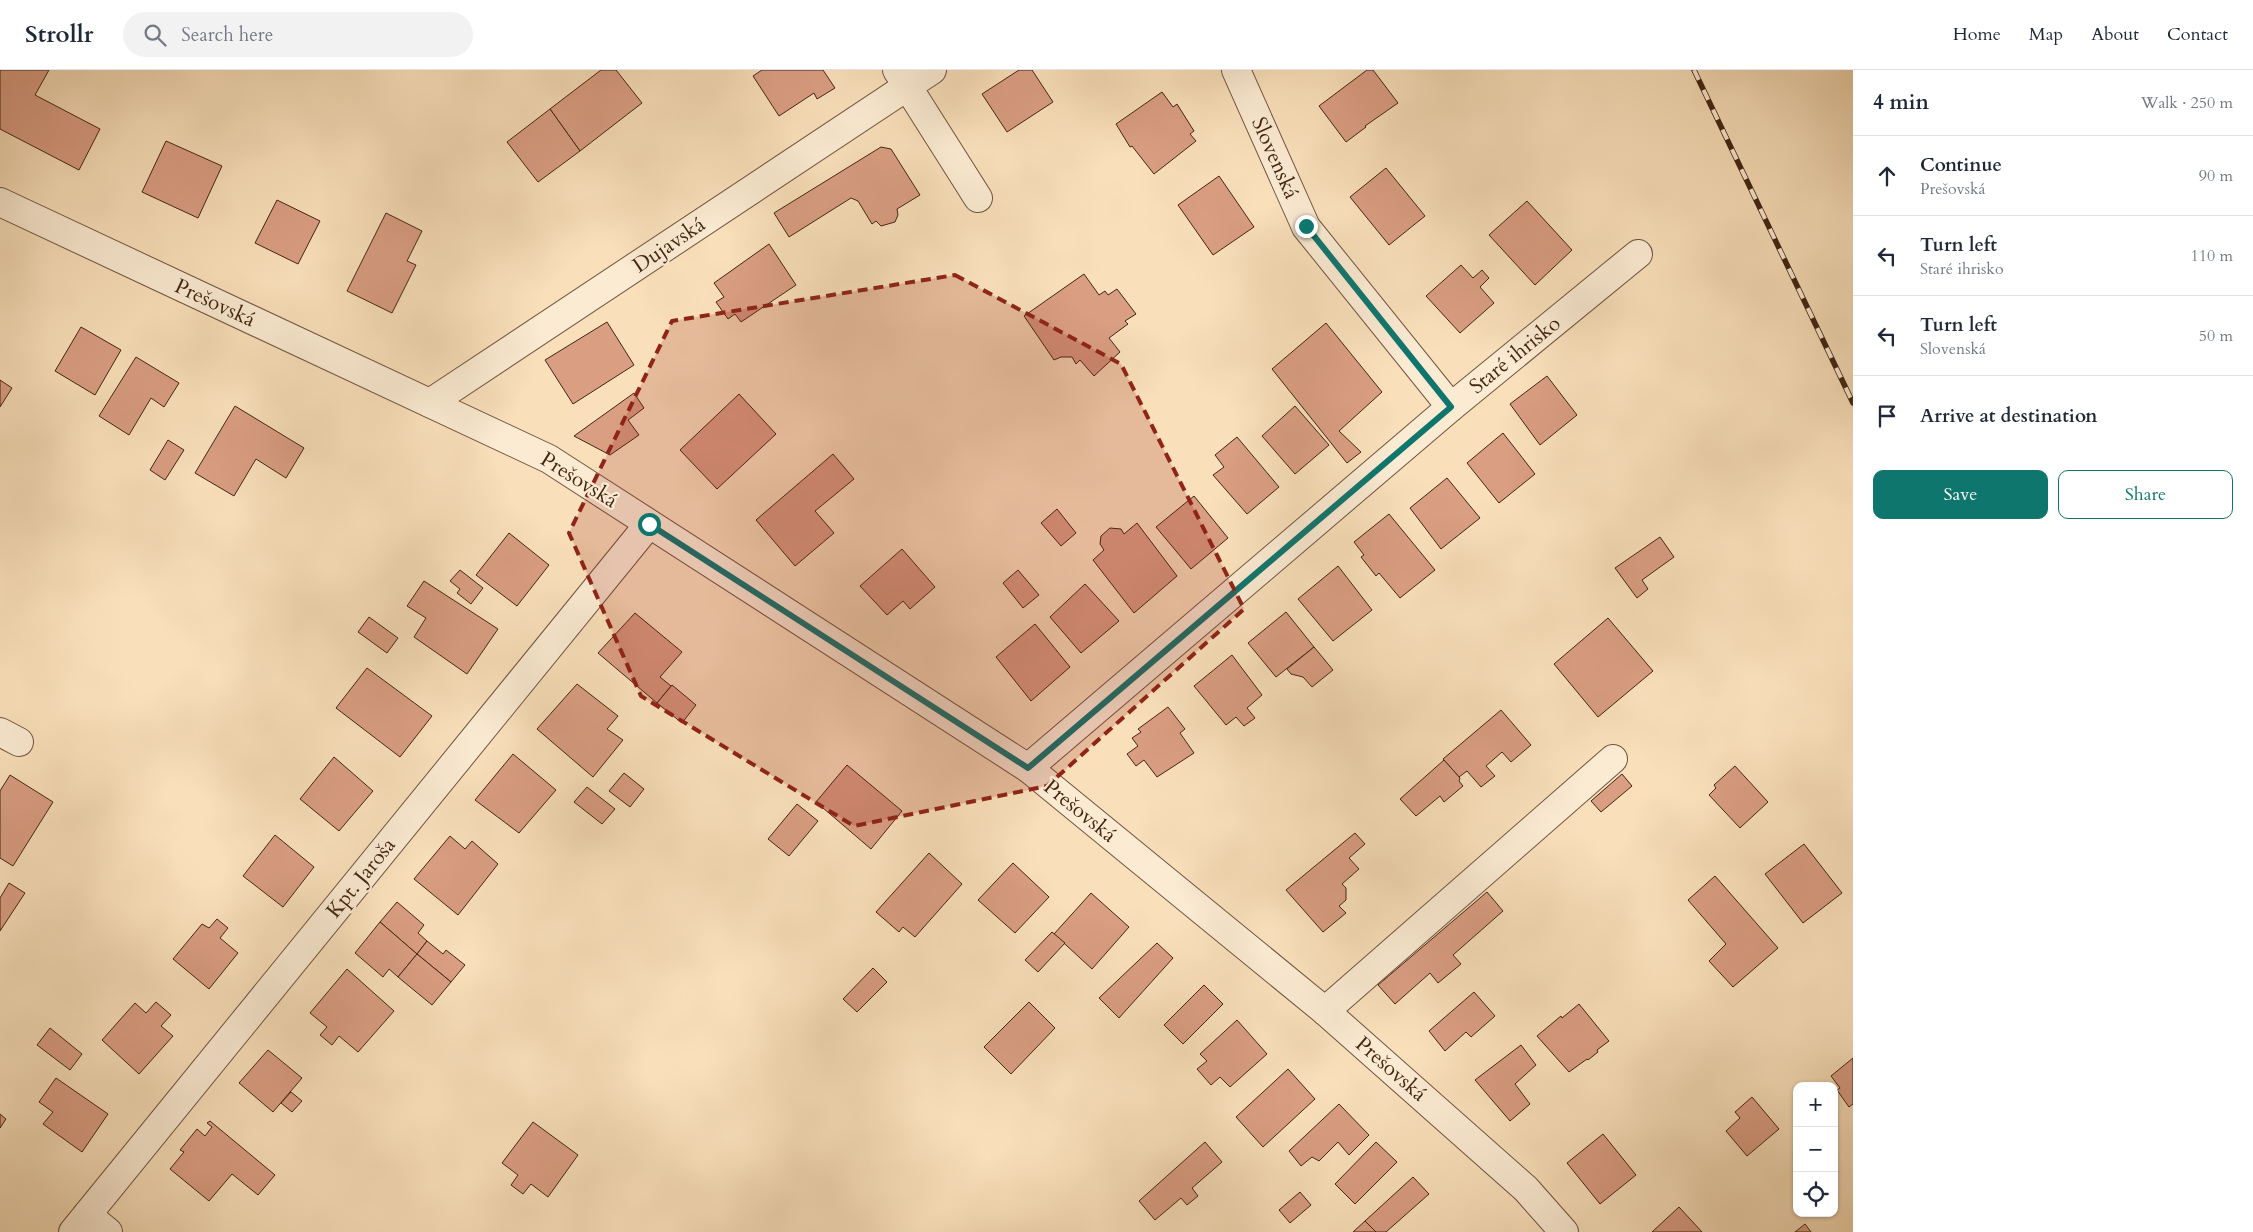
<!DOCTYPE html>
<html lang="en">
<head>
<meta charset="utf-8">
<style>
	:root { --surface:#fff; --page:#f2f2f3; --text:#1f2937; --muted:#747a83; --line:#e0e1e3; --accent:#0f766e }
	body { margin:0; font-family:Cardo,serif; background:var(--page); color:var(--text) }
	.controls { position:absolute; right:15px; bottom:15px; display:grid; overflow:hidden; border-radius:10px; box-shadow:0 1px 4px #0004 }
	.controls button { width:45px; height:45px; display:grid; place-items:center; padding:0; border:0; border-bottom:1px solid var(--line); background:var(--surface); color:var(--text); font:25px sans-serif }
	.stop { position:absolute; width:15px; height:15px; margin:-11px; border:4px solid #0f766e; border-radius:50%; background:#fff }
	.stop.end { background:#0f766e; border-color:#fff; box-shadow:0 1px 5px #0008 }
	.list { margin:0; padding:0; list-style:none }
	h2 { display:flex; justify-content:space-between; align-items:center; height:65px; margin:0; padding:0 20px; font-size:21px }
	h2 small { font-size:16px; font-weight:400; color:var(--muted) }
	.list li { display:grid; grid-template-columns:32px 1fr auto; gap:15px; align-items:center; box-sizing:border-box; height:80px; padding:0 20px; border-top:1px solid var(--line) }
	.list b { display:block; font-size:19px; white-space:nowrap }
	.list p { margin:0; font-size:16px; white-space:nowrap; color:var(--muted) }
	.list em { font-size:16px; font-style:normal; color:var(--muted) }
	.actions { display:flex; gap:10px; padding:15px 20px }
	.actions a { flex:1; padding:11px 0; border:1px solid var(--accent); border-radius:10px; text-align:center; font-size:18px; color:var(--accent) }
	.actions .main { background:var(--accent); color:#fff }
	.icon { flex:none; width:28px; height:28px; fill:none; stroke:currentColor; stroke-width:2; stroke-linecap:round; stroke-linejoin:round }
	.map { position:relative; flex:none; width:1853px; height:1162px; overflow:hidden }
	header { display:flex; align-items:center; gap:30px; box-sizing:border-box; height:70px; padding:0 25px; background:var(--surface); border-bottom:1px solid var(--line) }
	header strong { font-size:24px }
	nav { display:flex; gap:28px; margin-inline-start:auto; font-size:18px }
	.search { width:350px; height:45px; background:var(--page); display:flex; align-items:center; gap:12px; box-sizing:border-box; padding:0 18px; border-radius:28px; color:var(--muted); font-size:19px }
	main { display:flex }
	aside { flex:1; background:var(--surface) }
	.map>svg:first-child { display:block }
	.building { fill:#da9e83; stroke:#422514 }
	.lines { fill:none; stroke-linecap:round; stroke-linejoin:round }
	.minor-casing { stroke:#70543e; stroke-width:30 }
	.minor { stroke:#fbebd3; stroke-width:28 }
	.rail-casing { stroke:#422514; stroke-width:5.5 }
	.rail { stroke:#fbebd3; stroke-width:4; stroke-dasharray:11; stroke-linecap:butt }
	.route { stroke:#0f766e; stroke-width:6 }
	.marked { fill:#8f2418; fill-opacity:0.2; stroke:#8f2418; stroke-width:4; stroke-dasharray:10 6; stroke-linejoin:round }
	.labels { text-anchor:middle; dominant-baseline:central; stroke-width:4.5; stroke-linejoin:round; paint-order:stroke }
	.street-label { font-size:21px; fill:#422514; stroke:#fbebd3 }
</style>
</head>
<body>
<header>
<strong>Strollr</strong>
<div class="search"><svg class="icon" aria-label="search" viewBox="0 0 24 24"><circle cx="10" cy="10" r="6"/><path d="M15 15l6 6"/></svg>Search here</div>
<nav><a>Home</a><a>Map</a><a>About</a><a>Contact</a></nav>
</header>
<main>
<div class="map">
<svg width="1853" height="1162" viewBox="0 0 1853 1162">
	<rect width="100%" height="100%" fill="#f9e0bb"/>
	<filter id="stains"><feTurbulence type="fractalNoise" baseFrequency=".004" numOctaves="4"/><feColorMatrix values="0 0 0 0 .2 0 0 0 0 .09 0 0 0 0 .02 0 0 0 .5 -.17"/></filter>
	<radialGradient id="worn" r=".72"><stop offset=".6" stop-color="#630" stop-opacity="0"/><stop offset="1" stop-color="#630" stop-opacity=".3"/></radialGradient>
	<!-- building -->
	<g class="building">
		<polygon points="0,0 49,0 35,25 100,59 79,100 0,59"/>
		<polygon points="601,0 616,0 642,33 580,81 550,39"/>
		<polygon points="762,0 823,0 835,18 817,29 814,23 779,46 753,6"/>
		<polygon points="1019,0 1032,0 1053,32 1007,62 982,24"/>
		<polygon points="1367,0 1373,0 1398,33 1365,56 1366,57 1346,72 1319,36"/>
		<polygon points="1162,22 1173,37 1177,34 1194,61 1190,64 1196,71 1154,104 1132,76 1130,77 1116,54"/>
		<polygon points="550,39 580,81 538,112 507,72"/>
		<polygon points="166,71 222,96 198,148 142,122"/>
		<polygon points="881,77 891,79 920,125 897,139 898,145 895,152 881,156 876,151 872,154 858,131 851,128 789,167 774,143"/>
		<polygon points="1386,98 1425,146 1389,175 1350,127"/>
		<polygon points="1219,106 1254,157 1213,185 1178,135"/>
		<polygon points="277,130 320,151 298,194 255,173"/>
		<polygon points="1527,131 1572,180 1535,215 1489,165"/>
		<polygon points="386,143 422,161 407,191 416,195 392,243 347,221"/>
		<polygon points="769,174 796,215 741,252 735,244 728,249 716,232 724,227 714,213"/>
		<polygon points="1461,195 1473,208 1482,200 1489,208 1480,217 1494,233 1460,263 1426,226"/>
		<polygon points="1084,204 1099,225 1105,221 1108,225 1117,219 1136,244 1125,251 1128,254 1109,268 1120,282 1094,306 1080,290 1076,294 1072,287 1061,287 1054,290 1024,246"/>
		<polygon points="607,252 634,295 573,334 545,290"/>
		<polygon points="1326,253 1382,322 1339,361 1361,382 1347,393 1272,299"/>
		<polygon points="81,257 121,280 95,325 55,301"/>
		<polygon points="136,287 179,313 164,337 151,328 129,365 99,346"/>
		<polygon points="1547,306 1577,345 1540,375 1510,334"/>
		<polygon points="0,310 12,318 0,337"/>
		<polygon points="634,323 644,338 628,350 639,365 610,385 574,366"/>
		<polygon points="739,324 776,364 717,419 680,380"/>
		<polygon points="235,336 304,378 286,408 256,389 234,426 195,403"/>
		<polygon points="1295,336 1329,375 1295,404 1262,366"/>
		<polygon points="1503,363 1535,404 1499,433 1467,393"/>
		<polygon points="1237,367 1279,417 1247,444 1213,405 1224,397 1215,385"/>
		<polygon points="168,370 184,380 165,410 150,400"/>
		<polygon points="833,384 854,409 815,441 834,463 795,496 756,450"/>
		<polygon points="1447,408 1480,448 1441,479 1410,438"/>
		<polygon points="1194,426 1228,468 1191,499 1156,457"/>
		<polygon points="1057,439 1076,463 1061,476 1041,453"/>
		<polygon points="1389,444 1435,500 1400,528 1379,503 1376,506 1361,487 1364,485 1354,472"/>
		<polygon points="1137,453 1177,506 1134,543 1093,490 1104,480 1100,474 1101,466 1110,458 1121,459 1124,464"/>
		<polygon points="509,463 549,495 517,536 476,505"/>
		<polygon points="1660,467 1674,487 1642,510 1648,519 1637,528 1615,498"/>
		<polygon points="902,479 935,517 910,539 903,531 887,545 860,516"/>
		<polygon points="1338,496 1372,540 1333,571 1298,529"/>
		<polygon points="460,500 483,518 471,534 457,523 460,519 450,511"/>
		<polygon points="1018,500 1039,525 1023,538 1003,513"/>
		<polygon points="424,511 498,559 467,604 414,567 426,548 407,536"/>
		<polygon points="1085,514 1119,551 1081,583 1050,547"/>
		<polygon points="1286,542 1314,577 1276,607 1248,573"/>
		<polygon points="635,543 682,582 660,607 671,616 657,633 598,583"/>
		<polygon points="369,547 398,568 387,583 358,562"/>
		<polygon points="1608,548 1653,601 1598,647 1554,594"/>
		<polygon points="1035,554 1070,597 1031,631 996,587"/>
		<polygon points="1314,577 1333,600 1312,617 1303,607 1291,604 1287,599"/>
		<polygon points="1232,585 1262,625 1247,638 1255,648 1244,656 1236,647 1226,655 1194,616"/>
		<polygon points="367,598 432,646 400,687 336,638"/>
		<polygon points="577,614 618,646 607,659 623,670 593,707 537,659"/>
		<polygon points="672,615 696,635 682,653 657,633"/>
		<polygon points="1168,637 1185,659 1180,663 1194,683 1157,707 1144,690 1136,696 1127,684 1138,676 1132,668 1141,662 1138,659"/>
		<polygon points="1501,640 1531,675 1511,692 1502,682 1486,696 1495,706 1481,717 1467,701 1459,707 1443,689"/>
		<polygon points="513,684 556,720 519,763 475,730"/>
		<polygon points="334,687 373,721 339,761 300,729"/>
		<polygon points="1444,690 1460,708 1459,711 1463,716 1444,732 1440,726 1416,746 1400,729"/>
		<polygon points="847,695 902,741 871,779 816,732"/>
		<polygon points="1735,696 1768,732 1740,758 1709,725 1716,718 1714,715"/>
		<polygon points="624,703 644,719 630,737 609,721"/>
		<polygon points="1622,704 1632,716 1601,742 1591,731"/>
		<polygon points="10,705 53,732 13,796 0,788 0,721"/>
		<polygon points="587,717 615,739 602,754 574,732"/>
		<polygon points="797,734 818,751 789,786 768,769"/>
		<polygon points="1355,763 1365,774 1349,788 1359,799 1342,814 1346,818 1346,830 1339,836 1346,843 1323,862 1286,820"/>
		<polygon points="275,765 314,797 283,837 243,806"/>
		<polygon points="450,766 465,779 472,771 498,794 458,845 414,809"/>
		<polygon points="1804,774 1842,823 1803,853 1765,804"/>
		<polygon points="929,783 962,814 915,867 903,857 899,862 876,842"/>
		<polygon points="1013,793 1049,827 1015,863 978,830"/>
		<polygon points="1715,806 1778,878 1733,917 1709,891 1726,874 1688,830"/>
		<polygon points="9,813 25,823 0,861 0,828"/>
		<polygon points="1487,822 1503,841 1453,885 1461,894 1438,913 1430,903 1395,934 1378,915"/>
		<polygon points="1091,823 1129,857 1092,899 1054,864"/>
		<polygon points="397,832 424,855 418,863 427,871 417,884 380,852"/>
		<polygon points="217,849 228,858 220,868 238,883 209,919 173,889 202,854 209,858"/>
		<polygon points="380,852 417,884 398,907 389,899 383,907 355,883"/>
		<polygon points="1052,862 1065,873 1038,902 1025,890"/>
		<polygon points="427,871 443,884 446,880 465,895 451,912 417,884"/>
		<polygon points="1157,873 1173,888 1119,948 1099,928"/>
		<polygon points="417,884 451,912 432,935 398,907"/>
		<polygon points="873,898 887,912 857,942 843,929"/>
		<polygon points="347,899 394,941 358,982 339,966 332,975 320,965 327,957 310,943"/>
		<polygon points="1204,915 1223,934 1183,974 1164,955"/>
		<polygon points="1474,922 1495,946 1471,967 1466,962 1445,981 1429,961"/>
		<polygon points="156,932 171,945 161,956 173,966 139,1004 102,970 135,933 146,943"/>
		<polygon points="1029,932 1055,958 1011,1004 984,977"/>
		<polygon points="1579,934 1609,971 1597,980 1598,982 1588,990 1587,989 1569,1002 1537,966 1561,946 1562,948"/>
		<polygon points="1237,950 1267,984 1230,1017 1220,1007 1211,1015 1197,999 1207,991 1200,984"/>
		<polygon points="50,958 82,984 70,1000 37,975"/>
		<polygon points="1521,975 1536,995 1515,1014 1530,1034 1510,1051 1475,1010"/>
		<polygon points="268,980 302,1008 273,1042 239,1013"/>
		<polygon points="1853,988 1853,1034 1849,1037 1837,1020 1840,1018 1831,1006"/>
		<polygon points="1288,999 1315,1029 1263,1077 1236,1047"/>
		<polygon points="56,1008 108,1044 82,1082 43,1054 53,1042 39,1032"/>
		<polygon points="291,1022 302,1031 292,1042 281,1033"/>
		<polygon points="1752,1027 1779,1059 1747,1086 1726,1061 1740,1048 1735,1042"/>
		<polygon points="1339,1034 1369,1065 1349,1085 1338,1072 1319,1091 1312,1087 1301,1096 1289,1081"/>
		<polygon points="0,1044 6,1049 0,1058"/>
		<polygon points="210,1051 275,1105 258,1125 232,1104 209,1131 170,1099 184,1082 180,1080 197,1059 205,1066 212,1057 207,1053"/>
		<polygon points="533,1052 578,1085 548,1127 531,1114 523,1124 511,1115 518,1105 502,1093"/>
		<polygon points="1603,1064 1636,1105 1600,1134 1567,1093"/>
		<polygon points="1205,1072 1222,1092 1192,1118 1198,1126 1187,1135 1181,1128 1155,1150 1139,1131"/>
		<polygon points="1376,1072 1397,1092 1355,1134 1335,1114"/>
		<polygon points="1413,1107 1429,1124 1386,1162 1376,1162 1365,1151"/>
		<polygon points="1300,1122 1311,1135 1290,1153 1279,1140"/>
		<polygon points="1679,1137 1702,1162 1652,1162"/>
		<polygon points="1365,1151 1376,1162 1353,1162"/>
		<polygon points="1805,1154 1811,1162 1795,1162"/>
	</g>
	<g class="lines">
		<defs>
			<g id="minor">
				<polyline points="897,0 978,128"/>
				<polyline points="1236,0 1306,157 1451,337"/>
				<polyline points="0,132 549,389 1028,698 1325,941 1526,1119 1564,1162"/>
				<polyline points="430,333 932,0"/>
				<polyline points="0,662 19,672"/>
				<polyline points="1028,698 1451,337 1638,184"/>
				<polyline points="1325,941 1613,689"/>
				<polyline points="87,1145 108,1162"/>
				<polyline points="73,1162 649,454"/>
			</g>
		</defs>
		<!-- minor casing -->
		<use href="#minor" class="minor-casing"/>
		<!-- minor -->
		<use href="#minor" class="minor"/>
		<defs>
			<polyline id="rail" points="1694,0 1853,333"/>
		</defs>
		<!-- rail casing -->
		<use href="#rail" class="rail-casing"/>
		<!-- rail -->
		<use href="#rail" class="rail"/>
	</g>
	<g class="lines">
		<!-- route -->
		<polyline class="route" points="649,454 1028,698 1451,337 1306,156"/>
	</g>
	<!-- marked area -->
	<path class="marked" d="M 955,205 L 1121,294 L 1244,539 L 1047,716 L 854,756 L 641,626 L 569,463 L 672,251 Z"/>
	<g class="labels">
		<!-- street labels -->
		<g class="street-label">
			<text transform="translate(1275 88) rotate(66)">Slovenská</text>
			<text transform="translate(669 175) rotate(-34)">Dujavská</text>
			<text transform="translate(215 233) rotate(25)">Prešovská</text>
			<text transform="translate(1515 285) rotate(-39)">Staré ihrisko</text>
			<text transform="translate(579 410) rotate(32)">Prešovská</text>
			<text transform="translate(1080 741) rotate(39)">Prešovská</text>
			<text transform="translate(361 808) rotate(-51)">Kpt. Jaroša</text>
			<text transform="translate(1391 999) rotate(41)">Prešovská</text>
		</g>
	</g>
	<rect width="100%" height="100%" filter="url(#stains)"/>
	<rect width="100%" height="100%" fill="url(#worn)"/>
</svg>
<div class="controls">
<button>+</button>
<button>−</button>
<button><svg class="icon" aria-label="locate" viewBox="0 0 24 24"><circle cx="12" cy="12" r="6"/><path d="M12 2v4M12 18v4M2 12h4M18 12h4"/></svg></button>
</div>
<div class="stop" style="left:649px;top:454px"></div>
<div class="stop end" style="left:1306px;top:156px"></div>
</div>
<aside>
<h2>4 min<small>Walk · 250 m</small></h2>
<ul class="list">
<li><svg class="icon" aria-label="ahead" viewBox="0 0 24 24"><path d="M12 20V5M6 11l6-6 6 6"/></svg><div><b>Continue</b><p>Prešovská</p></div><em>90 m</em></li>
<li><svg class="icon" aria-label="left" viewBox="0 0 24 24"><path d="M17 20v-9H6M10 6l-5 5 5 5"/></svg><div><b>Turn left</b><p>Staré ihrisko</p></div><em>110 m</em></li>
<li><svg class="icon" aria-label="left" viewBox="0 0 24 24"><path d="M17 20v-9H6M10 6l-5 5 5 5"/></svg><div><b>Turn left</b><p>Slovenská</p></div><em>50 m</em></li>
<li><svg class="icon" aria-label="arrive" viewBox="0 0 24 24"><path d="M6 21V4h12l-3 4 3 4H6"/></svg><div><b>Arrive at destination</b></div></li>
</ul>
<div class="actions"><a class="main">Save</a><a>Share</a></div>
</aside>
</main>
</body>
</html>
